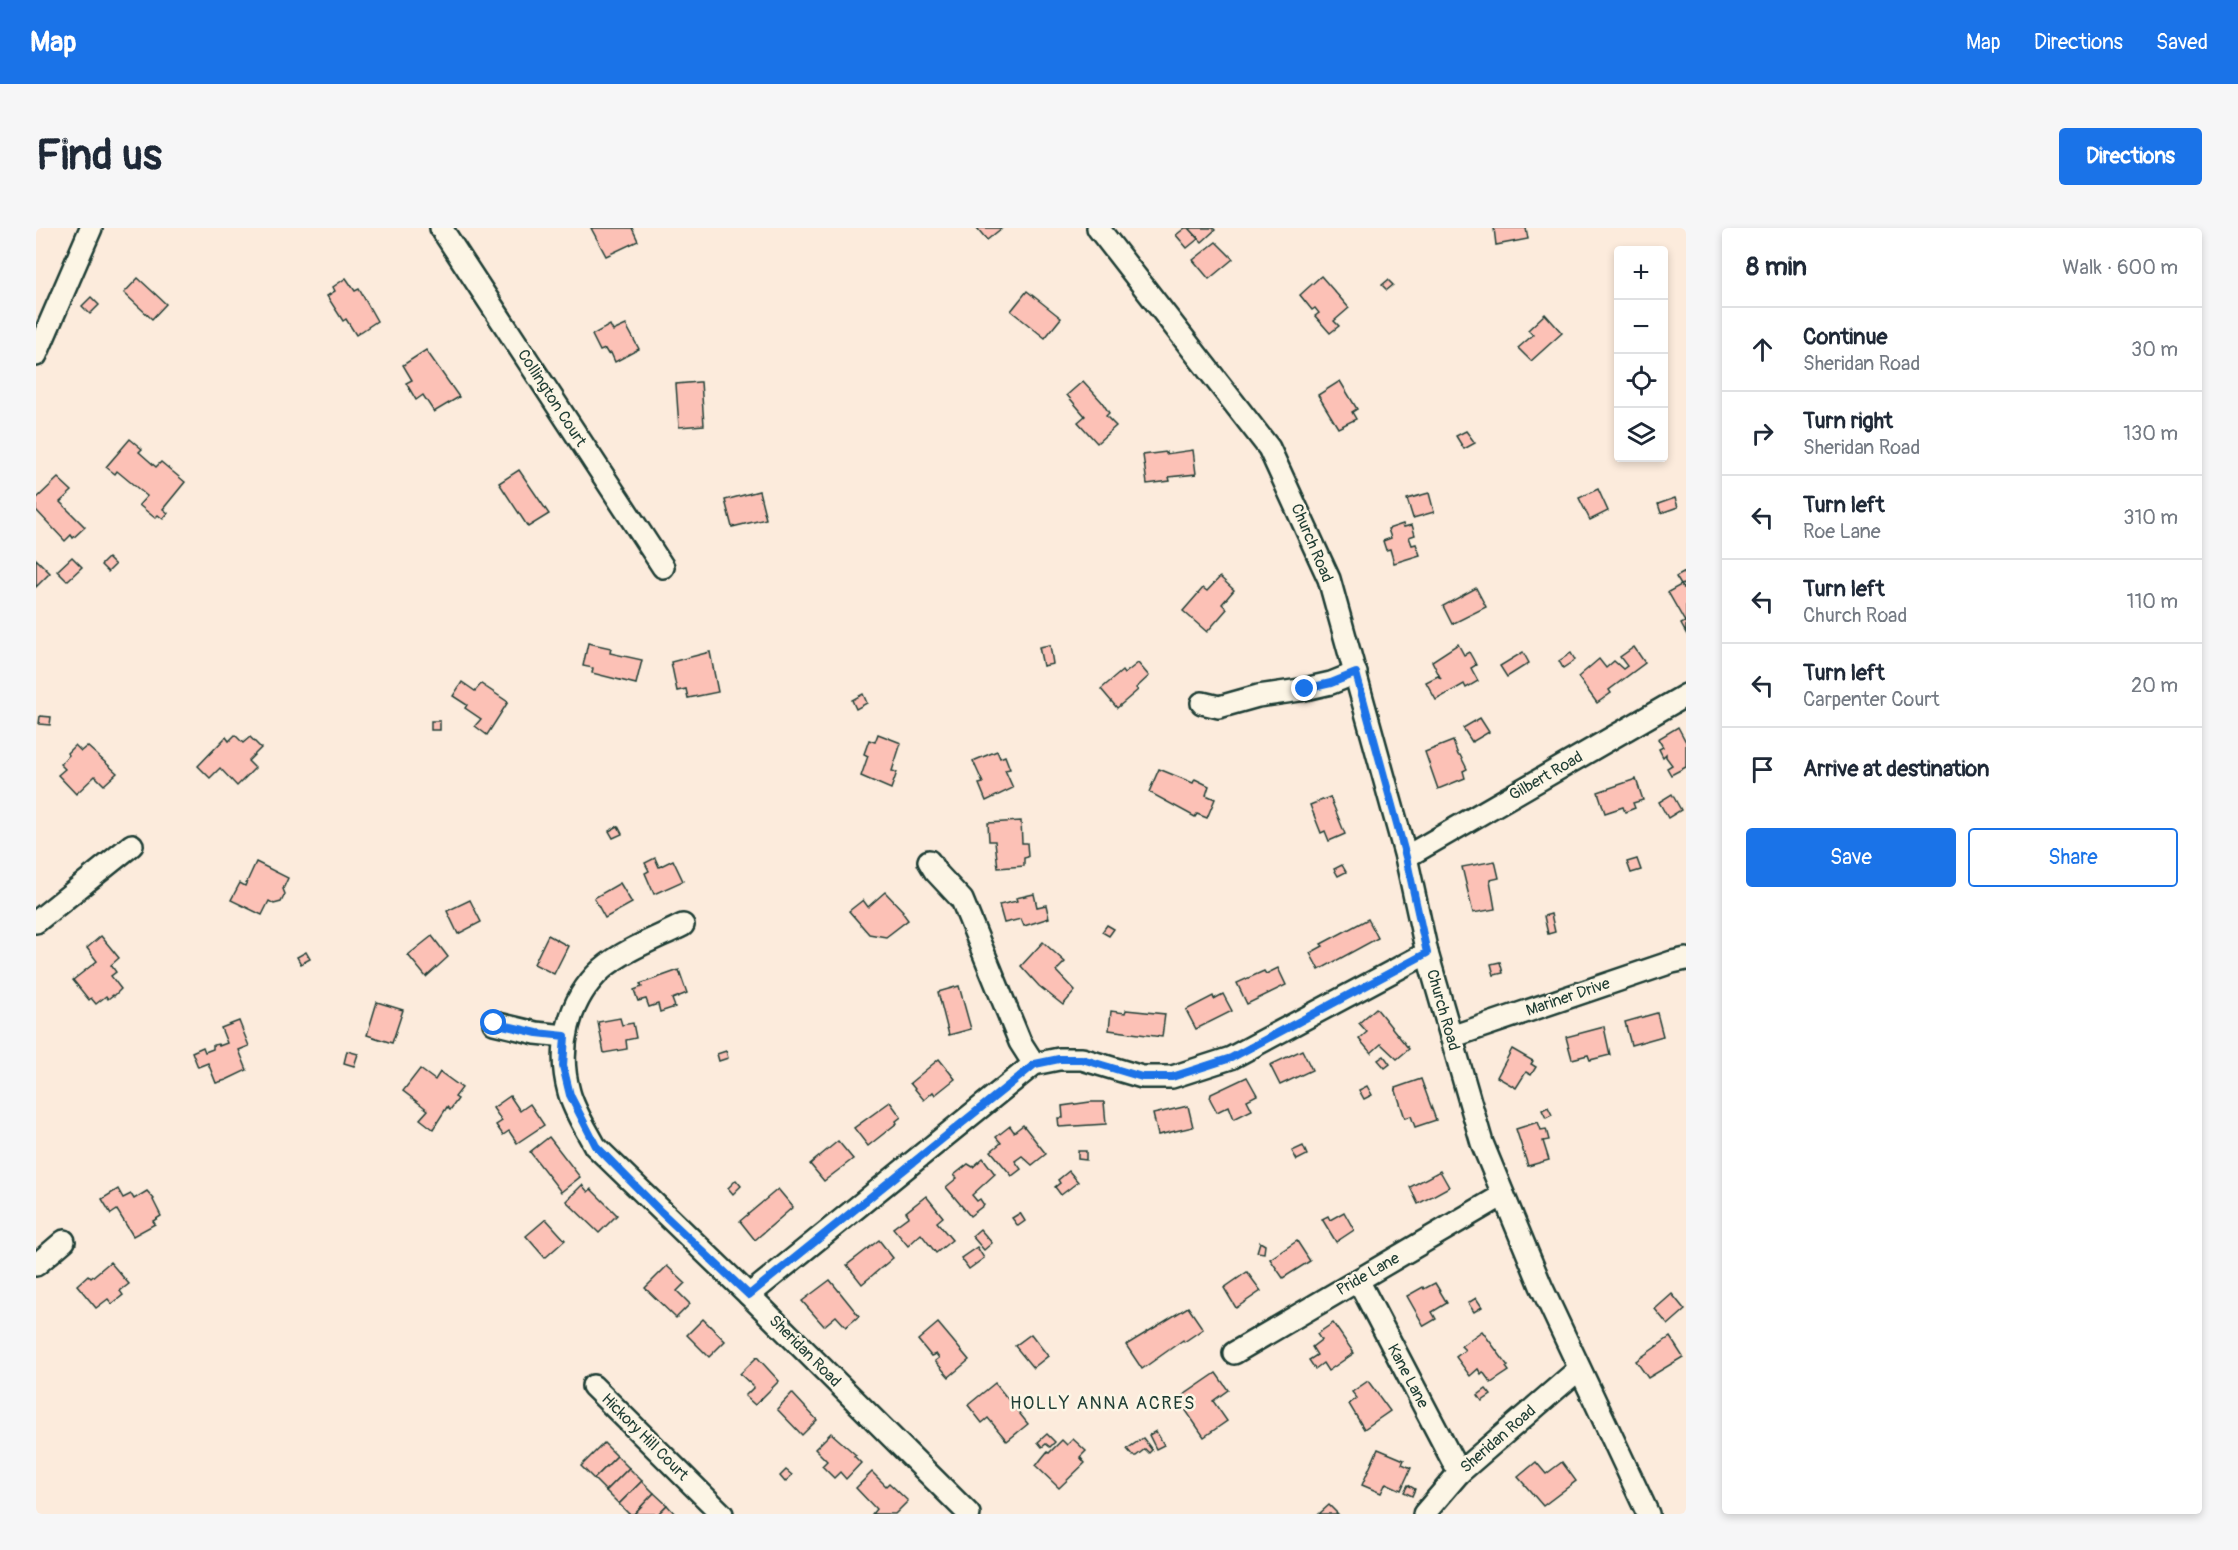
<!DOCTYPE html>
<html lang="en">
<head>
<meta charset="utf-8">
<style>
	:root { --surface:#fff; --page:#f6f6f7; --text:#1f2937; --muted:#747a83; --line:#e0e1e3; --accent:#1a73e8 }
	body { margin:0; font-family:Pangolin,sans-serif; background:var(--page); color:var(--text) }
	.controls { position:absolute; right:18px; top:18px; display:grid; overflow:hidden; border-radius:6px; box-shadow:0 3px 9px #0003 }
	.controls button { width:54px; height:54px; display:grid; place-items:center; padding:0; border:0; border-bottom:2px solid var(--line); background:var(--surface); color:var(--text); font:30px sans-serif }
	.stop { position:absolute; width:18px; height:18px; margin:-14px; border:4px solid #1a73e8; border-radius:50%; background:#fff }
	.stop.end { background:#1a73e8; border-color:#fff; box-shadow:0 2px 6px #0008 }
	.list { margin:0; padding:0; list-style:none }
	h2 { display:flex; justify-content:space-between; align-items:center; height:78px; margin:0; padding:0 24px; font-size:26px }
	h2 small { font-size:20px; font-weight:400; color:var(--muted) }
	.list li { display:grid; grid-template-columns:39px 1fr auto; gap:18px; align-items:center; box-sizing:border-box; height:84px; padding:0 24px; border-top:2px solid var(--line) }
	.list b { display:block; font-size:22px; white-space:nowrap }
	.list p { margin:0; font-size:20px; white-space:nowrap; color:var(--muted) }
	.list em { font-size:20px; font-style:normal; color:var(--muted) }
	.actions { display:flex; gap:12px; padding:18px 24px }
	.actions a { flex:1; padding:14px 0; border:2px solid var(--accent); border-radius:6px; text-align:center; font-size:21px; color:var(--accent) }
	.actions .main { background:var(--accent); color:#fff }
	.icon { flex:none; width:33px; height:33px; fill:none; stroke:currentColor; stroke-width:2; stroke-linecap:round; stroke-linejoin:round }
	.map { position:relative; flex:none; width:1650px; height:1286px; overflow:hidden; border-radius:6px }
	header { display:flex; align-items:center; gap:36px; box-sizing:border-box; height:84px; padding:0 30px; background:var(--accent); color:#fff }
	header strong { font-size:28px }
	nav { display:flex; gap:33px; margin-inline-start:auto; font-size:21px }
	.intro { display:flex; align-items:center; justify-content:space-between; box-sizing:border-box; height:144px; padding:0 36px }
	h1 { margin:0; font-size:42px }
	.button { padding:15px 27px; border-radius:6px; background:var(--accent); color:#fff; font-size:21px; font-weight:700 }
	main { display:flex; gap:36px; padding:0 36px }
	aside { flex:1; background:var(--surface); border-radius:6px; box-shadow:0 3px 9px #0003 }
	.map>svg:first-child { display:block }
	.building { fill:#fcc1b6; stroke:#1f3d34; stroke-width:1.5 }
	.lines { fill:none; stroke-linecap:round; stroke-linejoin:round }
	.minor-casing { stroke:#1f3d34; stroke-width:26 }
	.minor { stroke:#fcf5e5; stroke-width:21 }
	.route { stroke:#1a73e8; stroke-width:8 }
	.labels { text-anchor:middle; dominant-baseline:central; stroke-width:5; stroke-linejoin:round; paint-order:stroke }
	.street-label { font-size:16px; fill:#1f3d34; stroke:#fcf5e5 }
	.neighbourhood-label { font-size:18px; letter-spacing:1.5px; fill:#1f3d34; stroke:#fcf5e5 }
</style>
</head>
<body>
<header>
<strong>Map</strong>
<nav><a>Map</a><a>Directions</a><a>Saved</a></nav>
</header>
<div class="intro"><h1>Find us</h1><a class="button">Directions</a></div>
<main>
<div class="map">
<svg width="1650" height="1286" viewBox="0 0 1650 1286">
	<rect width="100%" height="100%" fill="#fcebdc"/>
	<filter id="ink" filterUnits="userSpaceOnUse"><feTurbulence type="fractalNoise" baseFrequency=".0167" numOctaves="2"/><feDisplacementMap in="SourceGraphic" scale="12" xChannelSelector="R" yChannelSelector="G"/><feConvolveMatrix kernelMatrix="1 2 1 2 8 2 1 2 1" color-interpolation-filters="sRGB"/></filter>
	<g filter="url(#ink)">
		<!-- building -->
		<g class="building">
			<polygon points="555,0 596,0 602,13 570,28"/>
			<polygon points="941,0 966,0 951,12"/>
			<polygon points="1149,0 1152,0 1162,11 1151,20 1140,7"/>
			<polygon points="1156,0 1177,0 1179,2 1166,14 1154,1"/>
			<polygon points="1458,0 1490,0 1492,11 1460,17"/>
			<polygon points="1180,14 1197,31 1173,51 1157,32"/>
			<polygon points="1285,48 1313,80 1298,93 1303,98 1294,105 1279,88 1283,85 1279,80 1276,82 1264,67"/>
			<polygon points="102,50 130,76 116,91 88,65"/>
			<polygon points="310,50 319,63 323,61 341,93 320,107 310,91 307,93 291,68 299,63 297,59"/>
			<polygon points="1352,52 1357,57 1351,62 1346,57"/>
			<polygon points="991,63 1025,90 1009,110 975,83"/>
			<polygon points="55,69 63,77 54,86 46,78"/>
			<polygon points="1509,86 1526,105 1495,133 1482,120 1497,107 1492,102"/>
			<polygon points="574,97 577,103 590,97 603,121 579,134 575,125 572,126 569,121 564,123 556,107"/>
			<polygon points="390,122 423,169 398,184 387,167 380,172 370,155 376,152 367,137"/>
			<polygon points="1047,153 1066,174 1073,185 1070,188 1080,198 1061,215 1042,194 1049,188 1031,167"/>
			<polygon points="1304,153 1321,181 1316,184 1320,191 1302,200 1282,167"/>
			<polygon points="663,154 665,154 668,197 643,199 640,156"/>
			<polygon points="1430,203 1439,215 1428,221 1420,208"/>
			<polygon points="94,211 106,221 103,224 120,239 125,234 149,254 127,281 132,285 127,291 122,287 119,290 103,277 111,268 81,243 79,246 70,239"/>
			<polygon points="1157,222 1160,246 1133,249 1134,253 1111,256 1107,227 1130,224 1130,226"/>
			<polygon points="483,242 513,286 492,299 463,255"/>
			<polygon points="22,250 36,263 24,274 49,299 37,310 35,307 29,313 0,282 0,271"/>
			<polygon points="1562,261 1572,283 1554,292 1543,270"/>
			<polygon points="723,263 730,291 696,299 689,272"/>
			<polygon points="1393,265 1398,284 1377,290 1371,271"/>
			<polygon points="1639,270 1642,279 1625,285 1622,276"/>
			<polygon points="1367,296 1368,299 1376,297 1379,307 1373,309 1376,317 1380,316 1384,327 1358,335 1354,321 1350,322 1347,313 1355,310 1352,301"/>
			<polygon points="36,329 46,339 31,353 21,343"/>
			<polygon points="72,330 79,337 72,344 65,337"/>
			<polygon points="0,331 14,345 0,359"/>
			<polygon points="1649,344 1650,355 1645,357 1650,363 1650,405 1645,396 1649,394 1632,364 1645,357 1640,349"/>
			<polygon points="1184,349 1198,362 1186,376 1191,381 1171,404 1147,383 1167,360 1171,363"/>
			<polygon points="1440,360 1450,379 1416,396 1407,378"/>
			<polygon points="552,415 575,420 574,425 606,432 600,456 556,445 557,440 547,438"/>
			<polygon points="1422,416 1428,427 1433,424 1437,431 1440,437 1435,440 1442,453 1430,460 1428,456 1400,472 1390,454 1402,448 1405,451 1396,433"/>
			<polygon points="1014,417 1017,436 1007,438 1003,419"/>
			<polygon points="1598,419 1609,435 1573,462 1575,465 1561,475 1542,449 1563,431 1570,440 1578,433 1587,441 1591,438 1584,429"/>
			<polygon points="674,424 682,464 652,470 650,461 641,463 635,434"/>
			<polygon points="1487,424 1493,435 1471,449 1464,438"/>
			<polygon points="1535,425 1539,432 1527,440 1523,433"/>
			<polygon points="1102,435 1113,448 1100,460 1102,462 1081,480 1065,461 1086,443 1088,446"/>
			<polygon points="426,454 439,463 445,456 472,474 451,507 439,498 445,491 429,480 431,477 417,468"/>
			<polygon points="827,466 831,475 820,481 816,472"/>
			<polygon points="4,488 15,489 14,497 3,496"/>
			<polygon points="1444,490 1453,504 1436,514 1427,500"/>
			<rect x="395" y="493" width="9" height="9"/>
			<polygon points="1642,499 1650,514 1650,539 1635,547 1631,540 1636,537 1630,529 1630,526 1627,529 1623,521 1627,519 1622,511"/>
			<polygon points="842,506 865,515 856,543 861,544 855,561 825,548 832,528 828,526 833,512 839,514"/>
			<polygon points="199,507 207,515 214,509 225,520 212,533 219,540 201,558 184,540 174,550 162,538 190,509 193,513"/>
			<polygon points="1417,513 1422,527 1424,527 1431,541 1427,543 1429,550 1402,561 1389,524"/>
			<polygon points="39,517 45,523 51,518 81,545 68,557 59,548 40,566 22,547 29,541 24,536 33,527 31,525"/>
			<polygon points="961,523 964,530 969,528 974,541 969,542 977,560 950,573 943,556 947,555 937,533"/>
			<polygon points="1123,541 1157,555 1159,551 1173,558 1170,567 1179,571 1171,590 1161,586 1159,589 1113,564"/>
			<polygon points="1600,551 1607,572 1597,575 1599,580 1589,584 1587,579 1569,585 1562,564"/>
			<polygon points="1636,566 1645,582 1632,590 1623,574"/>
			<polygon points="1294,569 1309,606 1293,613 1289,603 1285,605 1274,577"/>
			<polygon points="985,593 986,615 991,615 992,629 988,630 988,638 962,640 959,613 953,613 952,595"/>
			<polygon points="582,598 586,606 577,610 573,603"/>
			<polygon points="619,630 623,639 637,632 647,653 618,666 609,645 613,643 609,635"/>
			<polygon points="1601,631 1605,642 1595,645 1591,634"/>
			<polygon points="1459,633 1463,650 1454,652 1459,681 1437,685 1426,639"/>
			<polygon points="220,634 252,650 247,661 249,666 245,674 238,676 233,673 226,687 195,672 204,655 209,658"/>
			<polygon points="1306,637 1310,644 1302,648 1298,641"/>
			<polygon points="584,655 596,675 569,690 558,670"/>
			<polygon points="849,664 867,683 866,684 872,692 850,709 833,706 813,683 827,672 832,679"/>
			<polygon points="998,666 1001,679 1010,677 1013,690 988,698 985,691 968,695 963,677 981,673 980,670"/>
			<polygon points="434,672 445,694 422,706 411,683"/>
			<polygon points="1515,686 1519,704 1512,706 1508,688"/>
			<polygon points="1332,691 1342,710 1283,742 1274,725 1287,718 1285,716"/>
			<polygon points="1071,697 1078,701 1073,708 1066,704"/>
			<polygon points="512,707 532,718 518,746 498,736"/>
			<polygon points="65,708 83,730 75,737 80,744 75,748 85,761 78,768 77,767 72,771 70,768 60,776 55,770 53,772 37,752 61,733 51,720"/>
			<polygon points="396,708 412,729 390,749 372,727"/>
			<polygon points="1007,714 1029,734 1020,743 1039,763 1027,777 1003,758 985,738"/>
			<polygon points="270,724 274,731 265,736 261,729"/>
			<polygon points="1464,734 1467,745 1458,747 1455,736"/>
			<polygon points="1242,740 1250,757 1211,776 1201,755 1228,743 1230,746"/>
			<polygon points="643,742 651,765 636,771 639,779 624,784 622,776 613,779 610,771 602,773 598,762 606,759 604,756"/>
			<polygon points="923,758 935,801 913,807 902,764"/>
			<polygon points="1187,766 1196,783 1160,801 1150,782 1177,768 1178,771"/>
			<polygon points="341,774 367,782 356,815 331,807"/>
			<polygon points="1340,780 1373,821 1361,831 1345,816 1335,825 1323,811 1331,804 1323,795"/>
			<polygon points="1090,782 1129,786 1126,809 1073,802 1075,783 1089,785"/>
			<polygon points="1621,785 1627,808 1595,817 1589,794"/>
			<polygon points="584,790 586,797 597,795 600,810 590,812 591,821 568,825 562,794"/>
			<polygon points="203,793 213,818 203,822 211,842 190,852 180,855 172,835 162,839 156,824 167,819 169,824 177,821 177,817 182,816 183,818 191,815 185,800"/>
			<polygon points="1568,799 1574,827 1554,832 1552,827 1536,831 1530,809"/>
			<polygon points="1476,821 1497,833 1495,836 1500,839 1495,847 1490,844 1480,860 1461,849"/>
			<polygon points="1266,822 1276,842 1244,857 1234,837"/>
			<polygon points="311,823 322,826 318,838 308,835"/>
			<polygon points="690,823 692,830 683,833 681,826"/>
			<polygon points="1348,828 1354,836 1349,840 1342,832"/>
			<polygon points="903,831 919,851 899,867 897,864 888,872 874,855"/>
			<polygon points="384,841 399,852 404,844 426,860 419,869 422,871 414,882 411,879 397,901 384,891 392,882 367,863"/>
			<polygon points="1211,849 1221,867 1211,872 1216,882 1198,891 1193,878 1181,884 1174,871 1175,866"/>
			<polygon points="1385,851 1400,892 1379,899 1375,888 1369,890 1359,860"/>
			<polygon points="1331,858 1336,867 1328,871 1323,862"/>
			<polygon points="474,868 484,883 494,876 508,897 481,915 473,903 467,907 460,897 466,893 457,880"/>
			<polygon points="854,874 865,889 860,893 861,895 832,918 818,900"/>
			<polygon points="1054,874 1068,874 1070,896 1023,899 1022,890 1027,890 1026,878"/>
			<polygon points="1152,878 1157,899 1122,907 1117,886"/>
			<polygon points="1512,879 1516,887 1510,890 1506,882"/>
			<polygon points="1502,894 1505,902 1510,901 1513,912 1507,913 1513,932 1492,938 1480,901"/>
			<polygon points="987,897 1010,926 996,937 986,928 979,933 985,941 976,948 955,923 965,915 960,909 974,898 978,904"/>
			<polygon points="513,909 544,949 525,964 494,924"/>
			<polygon points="802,913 817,931 788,953 774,936"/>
			<polygon points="1267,918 1271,927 1261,932 1256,923"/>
			<polygon points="1042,923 1050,923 1050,932 1042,931"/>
			<polygon points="947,930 959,946 936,967 941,973 944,971 948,977 934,988 910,959 921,950 918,947 932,936 937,939"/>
			<polygon points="1033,943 1042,954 1025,967 1019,959 1024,955 1022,952"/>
			<polygon points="1404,943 1413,959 1382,976 1374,959"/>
			<polygon points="700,952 705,958 697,966 692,960"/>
			<polygon points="546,957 552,964 555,961 581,987 563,1005 530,973"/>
			<polygon points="82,961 87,970 95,966 98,971 111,963 118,971 117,972 125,988 117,993 119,996 97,1008 81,982 75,986 66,971"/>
			<polygon points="742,961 757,979 719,1012 704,993"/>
			<polygon points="890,968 907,989 901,994 916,1012 900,1025 885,1006 872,1018 857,1000 873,988 870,984"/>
			<polygon points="1308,984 1318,1002 1300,1014 1286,991 1292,988 1294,992"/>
			<polygon points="984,985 989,993 982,998 976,990"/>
			<polygon points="510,991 529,1012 509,1030 490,1008"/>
			<polygon points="944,1001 956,1015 948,1022 936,1008"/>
			<polygon points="843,1012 857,1030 826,1056 811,1037"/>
			<polygon points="1261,1013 1274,1033 1247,1050 1234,1031"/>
			<polygon points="1224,1014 1229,1017 1228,1025 1221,1024"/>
			<polygon points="941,1019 948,1030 933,1041 925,1030"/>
			<polygon points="74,1034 93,1056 84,1063 87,1067 76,1076 72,1071 60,1080 41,1057 52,1047 55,1050"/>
			<polygon points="631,1038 649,1055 641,1063 654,1076 640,1090 609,1060"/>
			<polygon points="1211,1044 1225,1063 1200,1080 1188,1060"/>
			<polygon points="794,1052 823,1088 810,1099 800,1088 788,1098 766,1073"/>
			<polygon points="1399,1055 1411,1075 1396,1084 1400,1091 1388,1098 1371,1068 1387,1059 1388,1061"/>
			<polygon points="1636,1066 1649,1082 1632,1097 1619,1081"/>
			<polygon points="1440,1070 1446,1079 1438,1084 1432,1075"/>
			<polygon points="1152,1079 1167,1101 1148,1114 1147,1112 1106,1141 1090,1117"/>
			<polygon points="667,1091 689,1113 673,1129 651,1107"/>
			<polygon points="902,1095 933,1132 913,1149 899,1133 903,1130 900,1126 895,1128 882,1112"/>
			<polygon points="1297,1095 1318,1125 1292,1143 1287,1135 1279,1141 1273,1132 1281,1127 1276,1119 1285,1112 1281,1106"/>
			<polygon points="1446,1103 1472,1138 1470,1139 1473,1143 1455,1155 1447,1144 1445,1146 1442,1141 1434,1148 1420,1129 1429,1122 1425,1118"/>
			<polygon points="995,1106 1012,1128 997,1140 979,1118"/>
			<polygon points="1634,1109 1647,1129 1612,1150 1600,1133"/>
			<polygon points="721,1129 743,1153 719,1177 709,1168 718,1159 704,1146"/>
			<polygon points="1180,1145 1192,1162 1177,1173 1191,1193 1168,1209 1142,1171"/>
			<polygon points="1332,1153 1354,1183 1328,1201 1313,1176 1321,1170 1316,1164"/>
			<polygon points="959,1155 992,1196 971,1213 952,1190 946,1195 932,1177"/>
			<polygon points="1450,1161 1455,1167 1446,1173 1442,1167"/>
			<polygon points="756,1165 781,1192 766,1207 741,1181"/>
			<polygon points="1120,1203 1128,1217 1120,1221 1113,1207"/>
			<polygon points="795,1205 820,1227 818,1228 825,1235 810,1251 804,1244 798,1250 786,1238 791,1233 779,1221"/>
			<polygon points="1011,1206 1019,1214 1014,1219 1010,1216 1006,1219 1002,1214"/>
			<polygon points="1107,1210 1116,1222 1113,1225 1109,1221 1100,1228 1097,1228 1091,1221"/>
			<polygon points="1037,1211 1050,1223 1044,1229 1049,1235 1023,1260 1000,1238 1006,1230 1011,1224 1013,1225 1026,1212 1031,1217"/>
			<polygon points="568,1215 581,1228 558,1251 545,1238"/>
			<polygon points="1342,1221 1368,1232 1366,1236 1375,1240 1365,1262 1350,1255 1345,1265 1326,1257"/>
			<polygon points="581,1228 593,1240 570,1263 558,1251"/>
			<polygon points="1500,1234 1510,1246 1526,1234 1540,1253 1507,1278 1482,1249"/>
			<polygon points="593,1240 606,1253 583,1276 570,1263"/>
			<polygon points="750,1242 756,1247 749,1254 744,1248"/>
			<polygon points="836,1244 850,1258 853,1255 872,1273 859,1286 836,1286 840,1281 820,1260"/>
			<polygon points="606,1253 618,1265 598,1286 593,1286 583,1276"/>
			<polygon points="1372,1257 1379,1261 1376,1268 1368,1264"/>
			<polygon points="618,1265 631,1277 622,1286 598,1286"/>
			<polygon points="631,1277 639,1286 622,1286"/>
			<polygon points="1293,1277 1302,1286 1283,1286"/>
		</g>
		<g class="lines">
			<defs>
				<g id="minor">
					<polyline points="405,0 627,339"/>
					<polyline points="1062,0 1233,220 1293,351 1370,629 1391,725 1446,915 1505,1058 1612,1286"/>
					<polyline points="0,127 55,0"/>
					<polyline points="1166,475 1183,479 1222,468 1264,462 1295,455 1320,445"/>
					<polyline points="1370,629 1650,467"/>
					<polyline points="893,633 899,643 926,672 984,814 998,836"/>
					<polyline points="0,694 96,617"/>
					<path d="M 647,697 C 621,710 588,722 566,741 C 532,772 521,821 533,864 C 538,883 550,901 559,918 L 713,1067 L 933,1286"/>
					<polyline points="458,795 500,805 529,808"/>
					<polyline points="1415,809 1636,734 1650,731"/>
					<polyline points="0,1037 28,1013"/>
					<polyline points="1322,1052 1423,1245"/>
					<polyline points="713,1067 998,836 1023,831 1046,831 1106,849 1136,849 1195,830 1391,725"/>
					<polyline points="1198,1125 1467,967"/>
					<polyline points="557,1158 686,1286"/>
					<polyline points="1388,1286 1423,1245 1543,1141"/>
				</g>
			</defs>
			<!-- minor casing -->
			<use href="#minor" class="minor-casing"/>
			<!-- minor -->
			<use href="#minor" class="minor"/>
		</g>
	</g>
	<g class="lines" filter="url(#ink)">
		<!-- route -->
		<polyline class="route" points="458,795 501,805 529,808 527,838 534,867 560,918 625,984 713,1067 999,836 1023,831 1046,831 1106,849 1136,849 1195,830 1391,725 1370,629 1320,445 1295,455 1269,461"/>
	</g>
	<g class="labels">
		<!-- street labels -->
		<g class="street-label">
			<text transform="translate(516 170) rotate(57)">Collington Court</text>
			<text transform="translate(1276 315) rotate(67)">Church Road</text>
			<text transform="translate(1510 548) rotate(-30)">Gilbert Road</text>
			<text transform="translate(1532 769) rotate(-19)">Mariner Drive</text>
			<text transform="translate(1407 782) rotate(74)">Church Road</text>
			<text transform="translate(1332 1046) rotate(-30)">Pride Lane</text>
			<text transform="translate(769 1123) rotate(45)">Sheridan Road</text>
			<text transform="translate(1372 1148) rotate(62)">Kane Lane</text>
			<text transform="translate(609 1209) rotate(45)">Hickory Hill Court</text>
			<text transform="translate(1462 1211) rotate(-41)">Sheridan Road</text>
		</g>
		<!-- neighbourhood labels -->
		<g class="neighbourhood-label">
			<text x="1067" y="1175">HOLLY ANNA ACRES</text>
		</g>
	</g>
</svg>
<div class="controls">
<button>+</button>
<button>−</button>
<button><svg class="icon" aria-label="locate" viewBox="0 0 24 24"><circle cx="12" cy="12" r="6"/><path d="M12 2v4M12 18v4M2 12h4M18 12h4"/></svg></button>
<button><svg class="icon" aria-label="layers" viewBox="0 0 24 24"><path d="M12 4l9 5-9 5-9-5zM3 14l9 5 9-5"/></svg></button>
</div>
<div class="stop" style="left:458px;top:795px"></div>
<div class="stop end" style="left:1269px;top:461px"></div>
</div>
<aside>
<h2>8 min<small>Walk · 600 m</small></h2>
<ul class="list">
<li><svg class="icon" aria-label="ahead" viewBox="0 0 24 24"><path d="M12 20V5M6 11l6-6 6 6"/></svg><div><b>Continue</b><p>Sheridan Road</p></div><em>30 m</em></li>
<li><svg class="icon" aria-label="right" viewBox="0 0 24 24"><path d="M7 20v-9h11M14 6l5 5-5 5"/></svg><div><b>Turn right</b><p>Sheridan Road</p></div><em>130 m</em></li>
<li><svg class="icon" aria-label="left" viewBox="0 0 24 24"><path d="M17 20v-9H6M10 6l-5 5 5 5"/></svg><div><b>Turn left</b><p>Roe Lane</p></div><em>310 m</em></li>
<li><svg class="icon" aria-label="left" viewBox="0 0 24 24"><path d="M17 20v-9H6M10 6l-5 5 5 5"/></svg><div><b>Turn left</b><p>Church Road</p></div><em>110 m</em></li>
<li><svg class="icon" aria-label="left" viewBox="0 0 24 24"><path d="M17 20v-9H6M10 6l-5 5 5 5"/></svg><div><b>Turn left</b><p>Carpenter Court</p></div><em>20 m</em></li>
<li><svg class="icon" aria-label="arrive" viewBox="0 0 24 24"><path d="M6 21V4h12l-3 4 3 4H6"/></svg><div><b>Arrive at destination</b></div></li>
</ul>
<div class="actions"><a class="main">Save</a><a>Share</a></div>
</aside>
</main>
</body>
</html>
